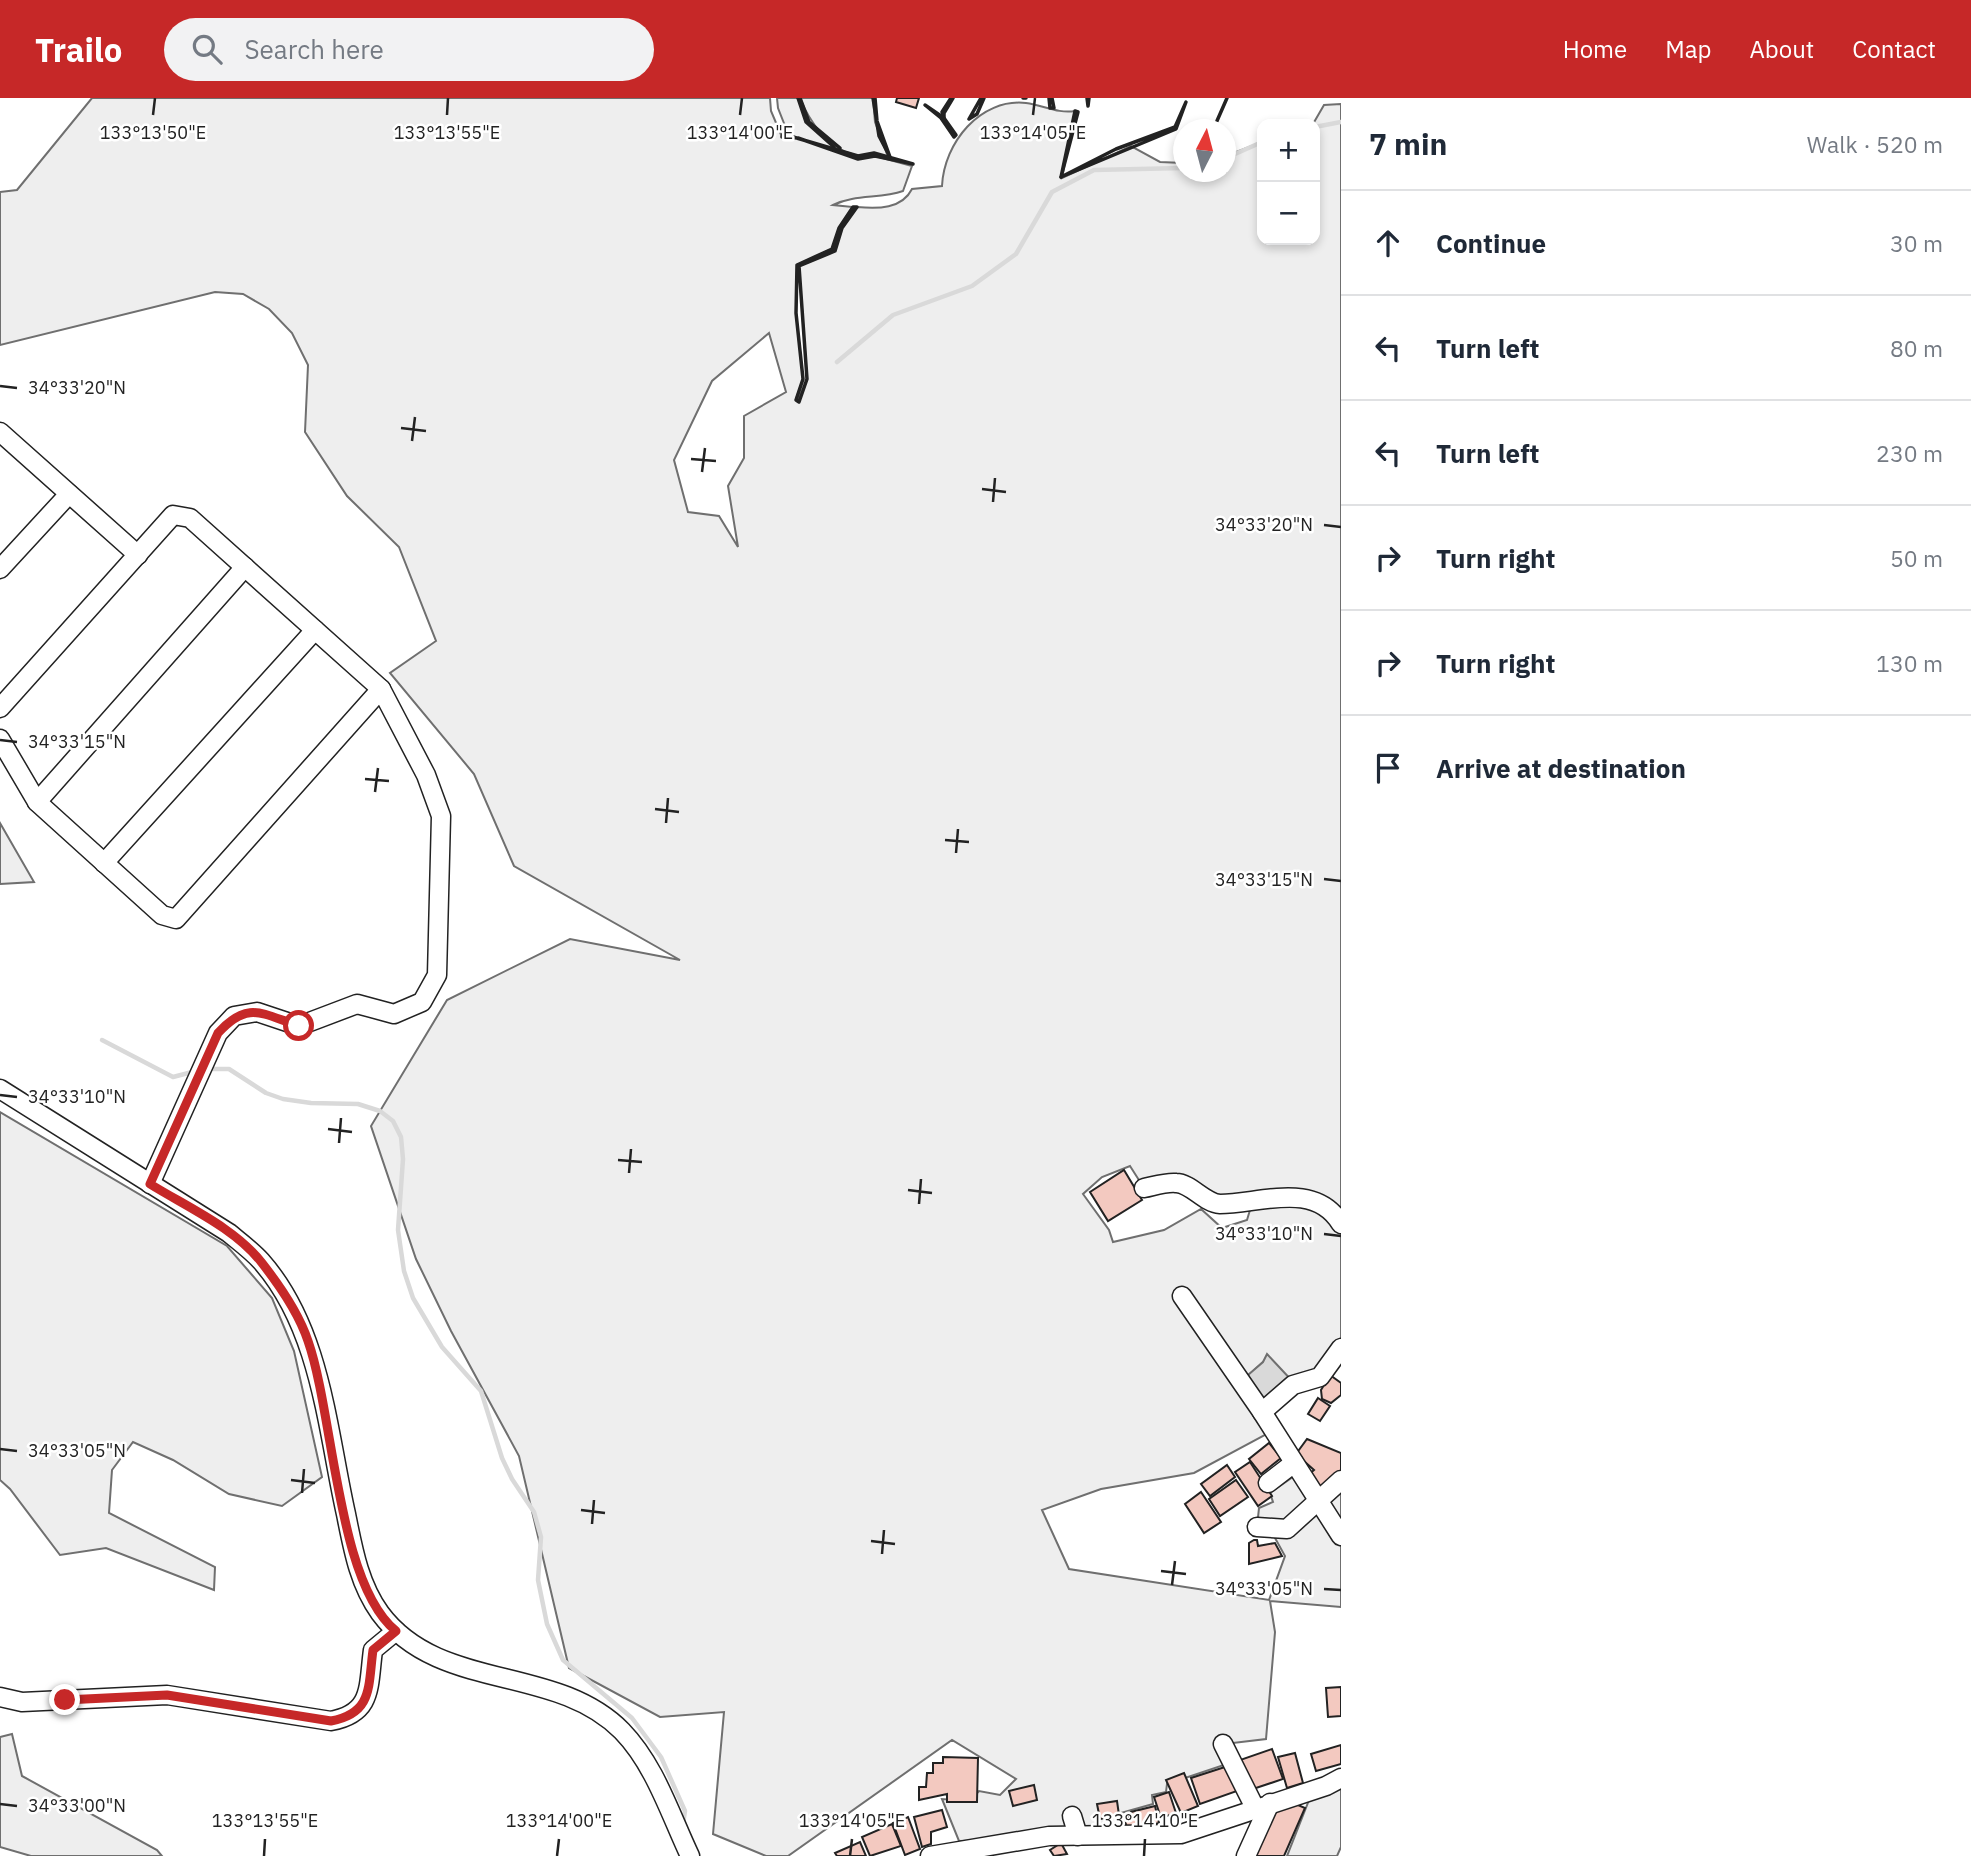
<!DOCTYPE html>
<html lang="en">
<head>
<meta charset="utf-8">
<style>
	:root { --surface:#fff; --page:#f2f2f3; --text:#1f2937; --muted:#747a83; --line:#e0e1e3; --accent:#c62828 }
	body { margin:0; font-family:"IBM Plex Sans",sans-serif; background:var(--page); color:var(--text) }
	.controls { position:absolute; right:21px; top:21px; display:grid; overflow:hidden; border-radius:14px; box-shadow:0 4px 10px #0003 }
	.controls button { width:63px; height:63px; display:grid; place-items:center; padding:0; border:0; border-bottom:2px solid var(--line); background:var(--surface); color:var(--text); font:35px sans-serif }
	.compass { position:absolute; left:1173px; top:21px; width:63px; height:63px; border-radius:50%; background:var(--surface); box-shadow:0 4px 10px #0003; rotate:6deg }
	.stop { position:absolute; width:21px; height:21px; margin:-16px; border:5px solid #c62828; border-radius:50%; background:#fff }
	.stop.end { background:#c62828; border-color:#fff; box-shadow:0 2px 7px #0008 }
	.list { margin:0; padding:0; list-style:none }
	h2 { display:flex; justify-content:space-between; align-items:center; height:91px; margin:0; padding:0 28px; font-size:30px }
	h2 small { font-size:23px; font-weight:400; color:var(--muted) }
	.list li { display:grid; grid-template-columns:46px 1fr auto; gap:21px; align-items:center; box-sizing:border-box; height:105px; padding:0 28px; border-top:2px solid var(--line) }
	.list b { display:block; font-size:26px; white-space:nowrap }
	.list em { font-size:23px; font-style:normal; color:var(--muted) }
	.icon { flex:none; width:38px; height:38px; fill:none; stroke:currentColor; stroke-width:2; stroke-linecap:round; stroke-linejoin:round }
	.map { position:relative; flex:none; width:1341px; height:1758px; overflow:hidden }
	header { display:flex; align-items:center; gap:42px; box-sizing:border-box; height:98px; padding:0 35px; background:var(--accent); color:#fff }
	header strong { font-size:33px }
	nav { display:flex; gap:38px; margin-inline-start:auto; font-size:24px }
	.search { width:490px; height:63px; background:var(--page); display:flex; align-items:center; gap:18px; box-sizing:border-box; padding:0 24px; border-radius:38px; color:var(--muted); font-size:26px }
	main { display:flex }
	aside { flex:1; background:var(--surface) }
	.map>svg:first-child { display:block }
	.green { fill:#eee; stroke:#6f6f6f; stroke-width:2; fill-rule:evenodd }
	.water { fill:#d9d9d9; stroke:#6f6f6f; stroke-width:2 }
	.lines { fill:none; stroke-linecap:round; stroke-linejoin:round }
	.stream { stroke:#d9d9d9; stroke-width:4.5 }
	.building { fill:#f3c9c0; stroke:#222; stroke-width:2 }
	.minor-casing { stroke:#222; stroke-width:21 }
	.minor { stroke:#fff; stroke-width:18 }
	.wall { stroke:#222; stroke-width:3.5 }
	.route { stroke:#c62828; stroke-width:9 }
	.ticks { fill:none; stroke:#222; stroke-width:2.5 }
	.ticks-label { font-size:18px; text-anchor:middle; fill:#222; stroke:#fff; stroke-width:5; stroke-linejoin:round; paint-order:stroke }
</style>
</head>
<body>
<header>
<strong>Trailo</strong>
<div class="search"><svg class="icon" aria-label="search" viewBox="0 0 24 24"><circle cx="10" cy="10" r="6"/><path d="M15 15l6 6"/></svg>Search here</div>
<nav><a>Home</a><a>Map</a><a>About</a><a>Contact</a></nav>
</header>
<main>
<div class="map">
<svg width="1341" height="1758" viewBox="0 0 1341 1758">
	<rect width="100%" height="100%" fill="#fff"/>
	<!-- green -->
	<g class="green">
		<path d="M 92,0 L 770,0 L 771,13 L 782,39 L 798,40 L 858,61 L 875,58 L 912,68 L 903,93 C 880,101 855,96 833,107 L 853,109 L 839,130 L 832,151 L 797,167 L 796,215 L 803,281 L 796,301 L 799,304 L 807,281 L 799,168 L 835,153 L 842,130 L 857,109 C 878,111 902,111 912,91 L 942,88 C 944,45 980,0 1026,5 C 1043,7 1058,16 1075,13 L 1062,80 L 1131,48 L 1160,64 L 1183,65 L 1184,74 L 1226,74 L 1226,58 L 1262,44 L 1262,142 L 1315,142 L 1313,26 L 1324,7 L 1341,6 L 1341,1250 L 1320,1279 L 1295,1286 L 1263,1264 L 1249,1277 L 1274,1332 L 1194,1375 L 1101,1391 L 1042,1412 L 1069,1471 L 1269,1502 L 1285,1458 L 1270,1431 L 1257,1429 L 1259,1410 L 1273,1404 L 1270,1395 L 1300,1374 L 1341,1382 L 1341,1509 L 1270,1503 L 1275,1534 L 1266,1641 L 1224,1646 L 1233,1664 L 1167,1686 L 1166,1694 L 1152,1697 L 1153,1706 L 1121,1715 L 1128,1738 L 959,1743 L 942,1701 L 970,1703 L 979,1693 L 1000,1697 L 1016,1681 L 952,1642 L 788,1758 L 766,1758 L 713,1736 L 724,1614 L 660,1619 L 569,1570 L 519,1358 L 451,1233 L 416,1161 L 371,1028 L 447,902 L 570,841 L 680,862 L 514,768 L 474,676 L 390,575 L 436,543 L 399,449 L 347,398 L 305,334 L 308,267 L 292,235 L 269,211 L 243,196 L 215,194 L 0,247 L 0,94 L 17,92 ZM 769,235 L 786,294 L 744,318 L 744,360 L 728,388 L 738,449 L 719,418 L 688,414 L 674,362 L 712,283 ZM 1130,1068 L 1144,1090 L 1178,1084 L 1217,1106 L 1253,1102 L 1247,1122 L 1222,1130 L 1201,1111 L 1164,1132 L 1113,1144 L 1109,1132 L 1083,1096 L 1102,1079 Z"/>
		<polygon points="777,0 798,0 806,24 838,52 789,38 778,10"/>
		<path d="M 800,0 L 873,0 L 875,24 L 888,59 C 876,56 866,59 855,57 C 828,51 809,23 800,0 Z"/>
		<polygon points="0,725 34,784 0,786"/>
		<polygon points="0,1014 227,1148 272,1200 294,1253 322,1379 282,1408 229,1396 173,1362 133,1344 112,1372 109,1415 215,1469 214,1492 106,1450 60,1457 10,1391 0,1382"/>
		<polygon points="12,1636 22,1678 157,1752 162,1758 31,1758 0,1749 0,1639"/>
		<polygon points="1341,1680 1341,1749 1337,1758 1287,1758 1313,1692"/>
	</g>
	<!-- water -->
	<polygon class="water" points="1267,1256 1295,1286 1266,1310 1248,1277 1263,1264"/>
	<g class="lines">
		<!-- stream -->
		<g class="stream">
			<polyline points="1315,29 1341,24"/>
			<polyline points="1226,60 1262,44"/>
			<polyline points="837,264 893,217 972,188 1016,156 1052,94 1094,72 1184,70"/>
			<polyline points="102,942 173,979 196,973"/>
			<polyline points="208,971 229,971 266,995 283,1001 311,1005 358,1006 380,1013 393,1023 401,1039 403,1061 398,1132 404,1173 413,1200 442,1249 481,1293 502,1360 512,1381 534,1414 541,1439 538,1482 547,1526 563,1562 632,1620 661,1659 685,1713 683,1726"/>
		</g>
	</g>
	<!-- building -->
	<g class="building">
		<polygon points="897,0 919,0 916,10 896,4"/>
		<polygon points="1124,1072 1142,1102 1108,1123 1090,1094"/>
		<polygon points="1330,1277 1341,1285 1341,1297 1331,1305 1322,1301 1321,1292"/>
		<polygon points="1318,1300 1330,1308 1320,1323 1308,1316"/>
		<polygon points="1307,1341 1341,1355 1341,1374 1320,1394 1307,1378 1314,1372 1296,1356"/>
		<polygon points="1269,1345 1281,1360 1261,1376 1249,1361"/>
		<polygon points="1250,1364 1272,1398 1258,1408 1235,1374"/>
		<polygon points="1227,1367 1235,1379 1210,1398 1201,1386"/>
		<polygon points="1236,1382 1248,1399 1220,1418 1209,1401"/>
		<polygon points="1201,1394 1221,1424 1204,1435 1185,1406"/>
		<polygon points="1254,1442 1257,1442 1258,1448 1275,1445 1282,1458 1249,1466 1249,1445"/>
		<polygon points="1341,1589 1341,1618 1328,1619 1326,1590"/>
		<polygon points="1341,1647 1341,1666 1316,1673 1311,1656"/>
		<polygon points="1272,1651 1283,1681 1250,1692 1240,1662"/>
		<polygon points="1295,1655 1303,1685 1287,1690 1278,1659"/>
		<polygon points="943,1659 978,1660 977,1704 947,1704 947,1696 919,1702 919,1689 926,1689 927,1675 933,1675 933,1665 943,1665"/>
		<polygon points="1228,1668 1237,1693 1200,1706 1191,1680"/>
		<polygon points="1184,1675 1198,1708 1181,1715 1166,1682"/>
		<polygon points="1034,1687 1037,1702 1013,1708 1009,1693"/>
		<polygon points="1169,1694 1176,1715 1161,1720 1154,1699"/>
		<polygon points="1117,1703 1119,1717 1100,1721 1097,1706"/>
		<polygon points="1291,1704 1305,1710 1284,1758 1252,1758 1274,1708"/>
		<polygon points="1155,1708 1159,1725 1128,1733 1125,1723 1131,1714"/>
		<polygon points="942,1712 947,1729 931,1734 931,1746 922,1749 914,1719"/>
		<polygon points="908,1719 920,1751 905,1757 893,1725"/>
		<polygon points="892,1726 901,1748 870,1758 862,1739"/>
		<polygon points="860,1744 866,1758 837,1758 835,1755"/>
		<polygon points="1061,1745 1067,1756 1054,1758 1050,1752"/>
	</g>
	<g class="lines">
		<defs>
			<g id="minor">
				<polyline points="0,334 138,457"/>
				<polyline points="0,471 69,396"/>
				<polyline points="0,610 173,417 190,420 381,591 426,677 441,718 437,877 422,904 394,916 357,906 299,928 257,914 234,918 218,935 150,1086"/>
				<polyline points="0,641 37,704 162,817 176,821 381,591"/>
				<polyline points="37,704 245,469"/>
				<polyline points="104,765 315,532"/>
				<path d="M 0,991 L 229,1135 C 240,1144 252,1153 261,1163 C 321,1231 327,1331 346,1416 C 353,1451 359,1486 380,1515 C 439,1595 555,1565 622,1633 C 655,1667 670,1716 690,1758"/>
				<path d="M 1144,1090 C 1154,1088 1166,1084 1176,1085 C 1191,1085 1204,1105 1220,1106 C 1259,1106 1315,1082 1341,1126"/>
				<polyline points="1182,1198 1262,1314 1341,1438"/>
				<polyline points="1262,1314 1293,1287 1320,1279 1341,1250"/>
				<polyline points="1268,1385 1294,1365"/>
				<polyline points="1257,1429 1287,1431 1341,1382"/>
				<path d="M 0,1599 L 22,1604 L 167,1597 L 331,1623 C 373,1615 368,1589 373,1552 L 396,1533"/>
				<polyline points="1223,1646 1255,1710"/>
				<polyline points="1072,1718 1078,1738"/>
				<polyline points="930,1758 1049,1738 1181,1736 1326,1688 1341,1680"/>
				<polyline points="1246,1758 1270,1705"/>
			</g>
		</defs>
		<!-- minor casing -->
		<use href="#minor" class="minor-casing"/>
		<!-- minor -->
		<use href="#minor" class="minor"/>
		<!-- wall -->
		<g class="wall">
			<polyline points="798,0 806,24 834,49"/>
			<polyline points="800,0 809,24 840,50"/>
			<polyline points="873,0 879,38 890,59 877,23 875,0"/>
			<polyline points="951,0 942,14 944,20 944,15 953,0"/>
			<polyline points="981,0 969,21 977,16 984,0"/>
			<polyline points="1023,0 1026,0"/>
			<polyline points="1049,0 1050,10 1054,10 1052,0"/>
			<polyline points="1087,0 1088,8 1089,0"/>
			<polygon points="1186,4 1176,31 1061,79 1116,51 1175,29"/>
			<polygon points="925,7 944,20 956,37 954,39 941,20"/>
			<polygon points="1075,13 1078,14 1061,79"/>
			<polyline points="1213,32 1227,0"/>
			<polygon points="783,36 858,58 874,55 913,66 875,58 858,61 798,40 782,39"/>
			<polygon points="853,109 857,109 842,130 835,153 799,168 807,281 799,304 796,302 803,281 796,215 797,167 832,151 839,130"/>
		</g>
	</g>
	<g class="lines">
		<!-- route -->
		<path class="route" d="M 65,1602 L 167,1597 L 331,1623 C 373,1615 368,1589 373,1552 L 396,1533 C 337,1485 334,1317 308,1243 C 299,1216 280,1188 262,1165 C 235,1130 187,1109 150,1086 L 218,935 C 248,902 262,916 299,928"/>
	</g>
	<!-- ticks -->
	<path class="ticks" d="M 153,17 L 155,0M 447,17 L 448,0M 740,17 L 742,0M 1033,17 L 1035,0M 0,288 L 17,290M 401,330 L 426,333M 412,343 L 415,319M 691,361 L 716,363M 702,374 L 705,350M 982,391 L 1006,394M 993,404 L 995,380M 1324,427 L 1341,429M 0,642 L 17,644M 365,681 L 389,683M 375,694 L 378,670M 655,711 L 679,714M 666,725 L 668,700M 945,742 L 969,744M 956,755 L 958,731M 1324,781 L 1341,783M 0,997 L 17,999M 328,1031 L 352,1034M 339,1045 L 341,1020M 618,1062 L 642,1064M 629,1075 L 631,1051M 908,1092 L 932,1095M 919,1106 L 921,1081M 1324,1136 L 1341,1138M 0,1351 L 17,1353M 291,1382 L 315,1385M 302,1395 L 304,1371M 581,1412 L 605,1415M 592,1426 L 594,1402M 871,1443 L 895,1446M 882,1456 L 884,1432M 1161,1473 L 1186,1476M 1172,1487 L 1175,1463M 1324,1491 L 1341,1492M 0,1706 L 17,1708M 264,1758 L 265,1741M 557,1758 L 559,1741M 850,1758 L 852,1741M 1144,1758 L 1145,1741"/>
	<g class="ticks-label">
		<text x="153" y="41">133°13'50"E</text>
		<text x="447" y="41">133°13'55"E</text>
		<text x="740" y="41">133°14'00"E</text>
		<text x="1033" y="41">133°14'05"E</text>
		<text x="77" y="296">34°33'20"N</text>
		<text x="1264" y="433">34°33'20"N</text>
		<text x="77" y="650">34°33'15"N</text>
		<text x="1264" y="788">34°33'15"N</text>
		<text x="77" y="1005">34°33'10"N</text>
		<text x="1264" y="1142">34°33'10"N</text>
		<text x="77" y="1359">34°33'05"N</text>
		<text x="1264" y="1497">34°33'05"N</text>
		<text x="77" y="1714">34°33'00"N</text>
		<text x="265" y="1729">133°13'55"E</text>
		<text x="559" y="1729">133°14'00"E</text>
		<text x="852" y="1729">133°14'05"E</text>
		<text x="1145" y="1729">133°14'10"E</text>
	</g>
</svg>
<div class="controls">
<button>+</button>
<button>−</button>
</div>
<svg class="compass" viewBox="-18 -18 36 36"><path d="M0-13l5 13h-10z" fill="#e53935"/><path d="M0 13l5-13h-10z" fill="#747a83"/></svg>
<div class="stop" style="left:299px;top:928px"></div>
<div class="stop end" style="left:65px;top:1602px"></div>
</div>
<aside>
<h2>7 min<small>Walk · 520 m</small></h2>
<ul class="list">
<li><svg class="icon" aria-label="ahead" viewBox="0 0 24 24"><path d="M12 20V5M6 11l6-6 6 6"/></svg><div><b>Continue</b></div><em>30 m</em></li>
<li><svg class="icon" aria-label="left" viewBox="0 0 24 24"><path d="M17 20v-9H6M10 6l-5 5 5 5"/></svg><div><b>Turn left</b></div><em>80 m</em></li>
<li><svg class="icon" aria-label="left" viewBox="0 0 24 24"><path d="M17 20v-9H6M10 6l-5 5 5 5"/></svg><div><b>Turn left</b></div><em>230 m</em></li>
<li><svg class="icon" aria-label="right" viewBox="0 0 24 24"><path d="M7 20v-9h11M14 6l5 5-5 5"/></svg><div><b>Turn right</b></div><em>50 m</em></li>
<li><svg class="icon" aria-label="right" viewBox="0 0 24 24"><path d="M7 20v-9h11M14 6l5 5-5 5"/></svg><div><b>Turn right</b></div><em>130 m</em></li>
<li><svg class="icon" aria-label="arrive" viewBox="0 0 24 24"><path d="M6 21V4h12l-3 4 3 4H6"/></svg><div><b>Arrive at destination</b></div></li>
</ul>
</aside>
</main>
</body>
</html>
